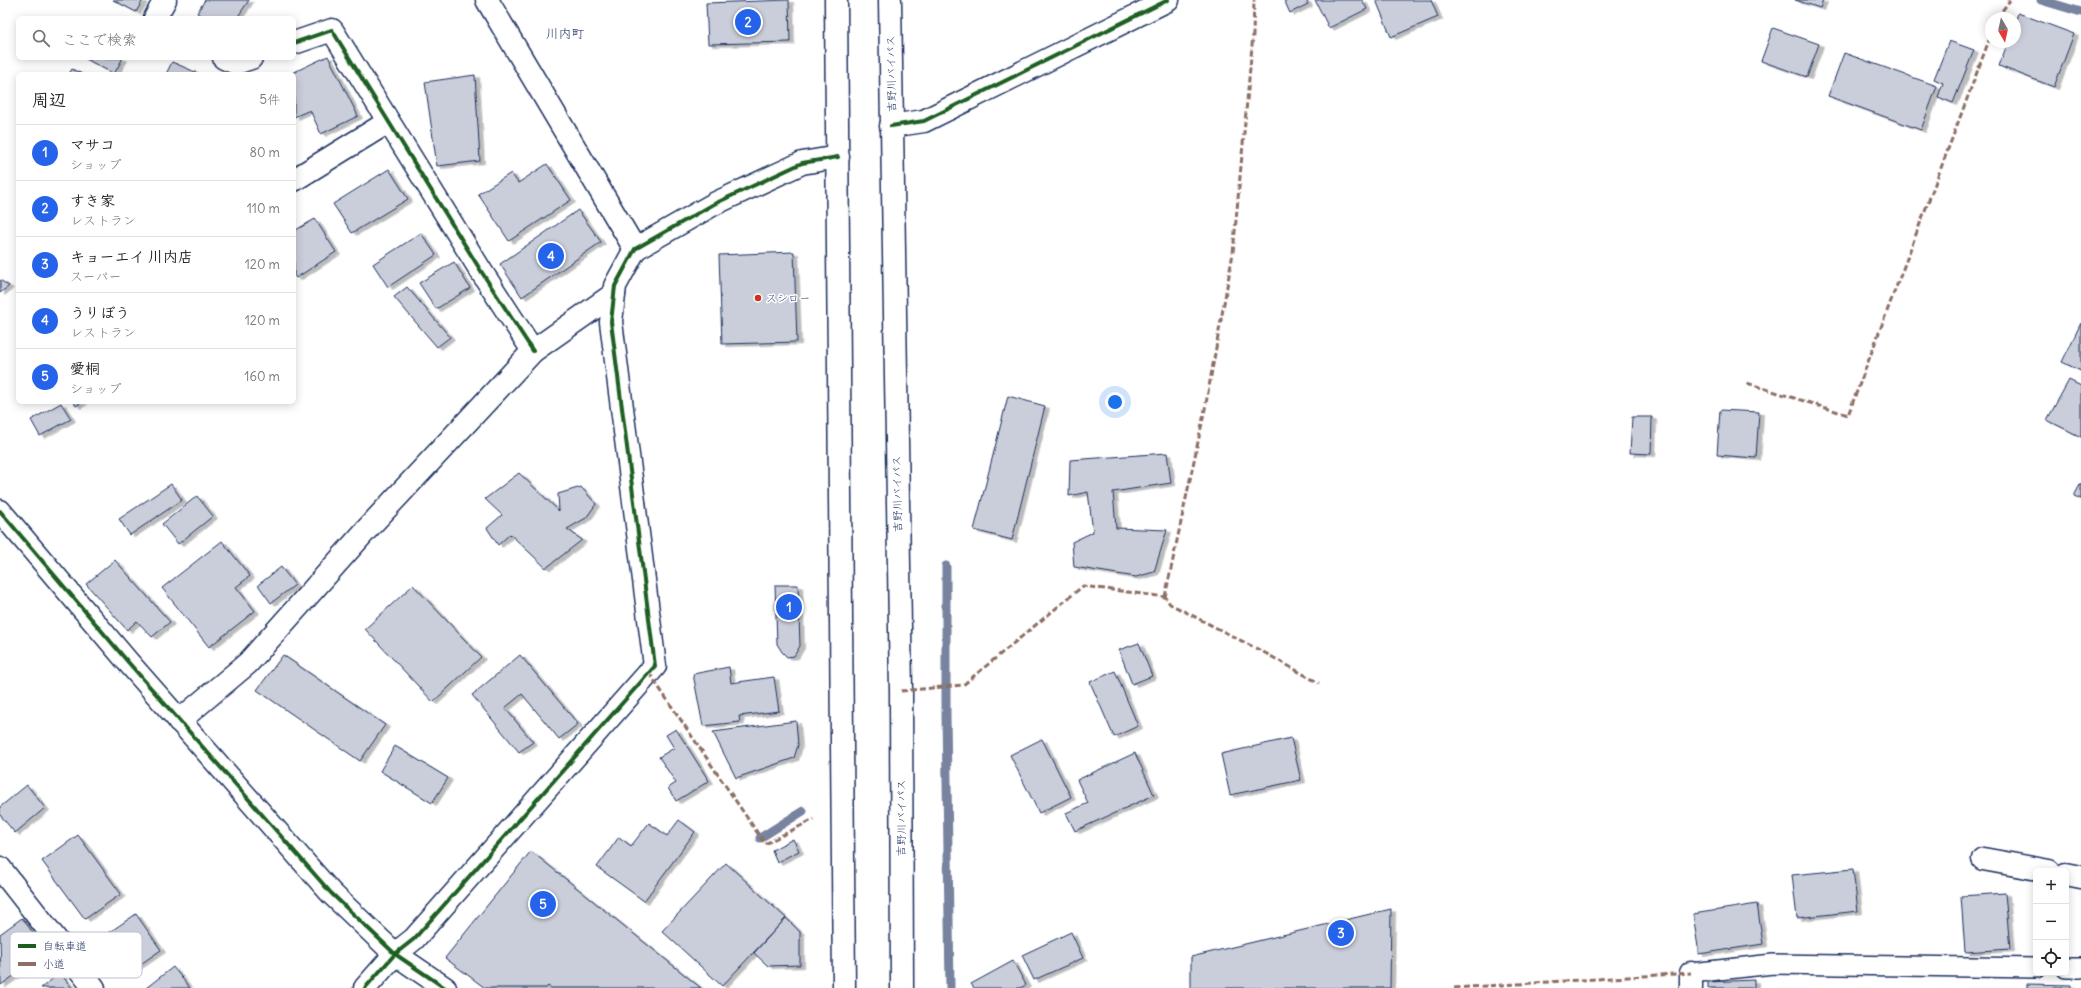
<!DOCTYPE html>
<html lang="ja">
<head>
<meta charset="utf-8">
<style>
	:root { --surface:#fff; --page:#f2f2f2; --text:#222; --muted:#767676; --line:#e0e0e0; --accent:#2563eb }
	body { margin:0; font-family:Delius,"Klee One",sans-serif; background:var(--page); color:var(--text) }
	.controls { position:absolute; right:12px; bottom:12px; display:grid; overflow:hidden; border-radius:6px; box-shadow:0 2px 10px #0003 }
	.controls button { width:36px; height:36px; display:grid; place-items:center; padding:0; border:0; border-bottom:1px solid var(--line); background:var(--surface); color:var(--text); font:20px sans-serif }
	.compass { position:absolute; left:1985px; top:12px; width:36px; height:36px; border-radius:50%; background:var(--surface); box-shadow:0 2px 10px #0003; rotate:171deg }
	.you { position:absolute; left:1115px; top:402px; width:14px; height:14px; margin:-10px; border:3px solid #fff; border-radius:50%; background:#1a73e8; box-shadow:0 0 0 6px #1a73e833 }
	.badge { display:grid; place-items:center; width:26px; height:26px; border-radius:50%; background:var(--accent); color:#fff; font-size:13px; font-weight:700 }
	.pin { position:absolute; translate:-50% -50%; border:2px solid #fff; box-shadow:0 1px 4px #0006 }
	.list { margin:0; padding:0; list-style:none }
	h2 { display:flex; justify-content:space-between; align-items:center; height:52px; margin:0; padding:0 16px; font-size:17px }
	h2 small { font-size:13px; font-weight:400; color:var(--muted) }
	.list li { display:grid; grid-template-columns:26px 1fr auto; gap:12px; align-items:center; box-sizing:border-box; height:56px; padding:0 16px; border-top:1px solid var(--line) }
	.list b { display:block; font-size:15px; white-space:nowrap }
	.list p { margin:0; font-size:13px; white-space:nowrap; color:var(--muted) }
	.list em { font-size:13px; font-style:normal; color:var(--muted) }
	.icon { flex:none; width:22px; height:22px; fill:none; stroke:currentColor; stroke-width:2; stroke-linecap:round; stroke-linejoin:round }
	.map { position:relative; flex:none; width:2081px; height:988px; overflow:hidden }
	.search { position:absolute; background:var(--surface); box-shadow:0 2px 10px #0003; left:16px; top:16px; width:280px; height:44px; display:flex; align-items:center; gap:10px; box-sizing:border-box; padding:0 14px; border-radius:6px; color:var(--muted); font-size:15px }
	.panel { position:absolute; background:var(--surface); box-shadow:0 2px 10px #0003; left:16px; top:72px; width:280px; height:332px; border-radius:6px }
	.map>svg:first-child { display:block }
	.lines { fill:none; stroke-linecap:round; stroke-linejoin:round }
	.stream { stroke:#77839f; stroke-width:9 }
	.building { fill:#caceda; stroke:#1b2f5e; filter:url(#shadow) }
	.lane-casing { stroke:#1b2f5e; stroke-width:22 }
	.street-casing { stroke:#1b2f5e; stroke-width:25 }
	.secondary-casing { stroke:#1b2f5e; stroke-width:25 }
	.highway-casing { stroke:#1b2f5e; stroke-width:25 }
	.lane { stroke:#fff; stroke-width:19 }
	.street { stroke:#fff; stroke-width:22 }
	.secondary { stroke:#fff; stroke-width:22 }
	.highway { stroke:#fff; stroke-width:22 }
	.quiet { stroke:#8d6e63; stroke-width:3; stroke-dasharray:6 3; stroke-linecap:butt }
	.cycleway-casing { stroke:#fff; stroke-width:6 }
	.cycleway { stroke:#1b5e20; stroke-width:4 }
	.poi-dot { fill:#c8321e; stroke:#fff; stroke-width:1.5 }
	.labels { text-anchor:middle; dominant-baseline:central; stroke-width:3; stroke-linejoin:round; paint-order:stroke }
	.street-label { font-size:11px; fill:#1b2f5e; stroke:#fff }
	.poi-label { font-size:11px; fill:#1b2f5e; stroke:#fff; text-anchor:start }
	.quarter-label { font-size:13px; fill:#1b2f5e; stroke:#fff }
	.key { fill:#fff; stroke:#bbc1cf; stroke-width:1 }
	.key-label { font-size:11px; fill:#1b2f5e }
</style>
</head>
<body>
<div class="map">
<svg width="2081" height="988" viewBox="0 0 2081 988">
	<defs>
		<filter id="shadow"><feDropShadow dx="4.5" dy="2.5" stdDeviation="0" flood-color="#0004"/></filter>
	</defs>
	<rect width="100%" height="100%" fill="#fff"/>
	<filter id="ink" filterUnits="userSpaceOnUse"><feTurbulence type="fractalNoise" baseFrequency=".025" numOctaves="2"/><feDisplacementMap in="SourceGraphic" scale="8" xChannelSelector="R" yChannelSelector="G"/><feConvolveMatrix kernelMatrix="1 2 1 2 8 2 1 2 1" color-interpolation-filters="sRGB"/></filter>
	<g filter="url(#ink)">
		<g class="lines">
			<!-- stream -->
			<g class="stream">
				<polyline points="2041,0 2081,12"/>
				<polyline points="946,566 946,714 950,988"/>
				<polyline points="760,838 803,811"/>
			</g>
		</g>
		<!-- building -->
		<g class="building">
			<polygon points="113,0 143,0 136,12"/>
			<polygon points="205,0 249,0 237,18 205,18 197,13"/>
			<polygon points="789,0 790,42 708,44 706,3"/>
			<polygon points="1284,0 1306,0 1308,4 1290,13"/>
			<polygon points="1315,0 1362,0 1367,9 1329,28"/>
			<polygon points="1376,0 1431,0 1438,17 1391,37"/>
			<polygon points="1795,0 1823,0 1820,8"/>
			<polygon points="2018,13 2074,34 2054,87 1999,66 2008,42 2015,42 2015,23"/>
			<polygon points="1773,28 1819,44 1807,77 1761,61"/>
			<polygon points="1949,41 1974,50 1953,103 1938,97 1943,83 1934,79"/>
			<polygon points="1844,53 1937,86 1921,130 1828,96"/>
			<polygon points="328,56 358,116 321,134 310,110 294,117 294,74 290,74"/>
			<polygon points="84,58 123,58 114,74"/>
			<polygon points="172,62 200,74 166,74"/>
			<polygon points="72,69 82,74 69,74"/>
			<polygon points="475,75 480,161 437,166 425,82"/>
			<polygon points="547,164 571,200 509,241 478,194 511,173 518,183"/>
			<polygon points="389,169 408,199 352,233 333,204"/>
			<polygon points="578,210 601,242 522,297 500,264"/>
			<polygon points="315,219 336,252 296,278 294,275 294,231"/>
			<polygon points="421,233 436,255 388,287 373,264"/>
			<polygon points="794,252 797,342 722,344 719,255"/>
			<polygon points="454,262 470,288 436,309 419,283"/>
			<polygon points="0,280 9,286 0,293"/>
			<polygon points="407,287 450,337 437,347 394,297"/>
			<polygon points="2081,323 2081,371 2062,362"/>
			<polygon points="2069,380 2081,386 2081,437 2047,420"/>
			<polygon points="1008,396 1045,406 1012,540 974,530"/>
			<polygon points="73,402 83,402 76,406"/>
			<polygon points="61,403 71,419 40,436 31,420"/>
			<polygon points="1720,410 1759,412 1756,458 1717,455"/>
			<polygon points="1632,417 1652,417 1651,454 1630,453"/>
			<polygon points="1167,453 1171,483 1113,492 1116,528 1167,530 1154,572 1136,577 1074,567 1072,542 1093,532 1088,492 1069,496 1070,460"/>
			<polygon points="519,473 559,511 558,494 581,487 596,504 586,518 567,529 582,540 546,568 510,534 498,545 487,528 502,515 485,499"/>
			<polygon points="2081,483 2081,499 2074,496"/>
			<polygon points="171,484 182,500 130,535 119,519"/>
			<polygon points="197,496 213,516 178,544 162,524"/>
			<polygon points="222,541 250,576 236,587 255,611 209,647 162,588"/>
			<polygon points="115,560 170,622 152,637 137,621 127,630 86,584"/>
			<polygon points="281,567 295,585 271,603 258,585"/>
			<polygon points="413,585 481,657 433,702 365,629"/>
			<polygon points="775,585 798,585 800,646 794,656 787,657 782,652 777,644"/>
			<polygon points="1139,643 1152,676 1132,684 1119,650"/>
			<polygon points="283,655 385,725 360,761 257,690"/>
			<polygon points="520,655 578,724 559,739 522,694 505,708 533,742 519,752 472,695"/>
			<polygon points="729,667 731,683 774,677 779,711 739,716 740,722 703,726 693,674"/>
			<polygon points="1115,671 1138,726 1114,737 1090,682"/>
			<polygon points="796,721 798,745 794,758 736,778 713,732"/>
			<polygon points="676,729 709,781 676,801 668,788 676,783 659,757 674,748 666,735"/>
			<polygon points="1291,738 1301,780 1230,795 1221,754"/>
			<polygon points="1042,739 1071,797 1039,813 1010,755"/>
			<polygon points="395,746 448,778 432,803 380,771"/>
			<polygon points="1135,753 1154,795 1075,831 1066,813 1088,803 1077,780"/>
			<polygon points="27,785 45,808 15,833 0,815 0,807"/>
			<polygon points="679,820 695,832 644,901 597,867 619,837 631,846 649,823 667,836"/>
			<polygon points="78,835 121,894 85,919 42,861"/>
			<polygon points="793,839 799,851 777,862 772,850"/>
			<polygon points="531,851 701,988 551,988 548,986 546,988 485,988 445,958"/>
			<polygon points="726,863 786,918 722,986 662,931"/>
			<polygon points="1853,869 1858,911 1797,918 1792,875"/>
			<polygon points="2005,893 2010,949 1965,952 1961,896"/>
			<polygon points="1757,904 1763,944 1699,954 1693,914"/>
			<polygon points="1391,909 1390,988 1191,988 1191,957"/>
			<polygon points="136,914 161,950 126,974 101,938"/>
			<polygon points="22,918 47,952 1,985 0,934"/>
			<polygon points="786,918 800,932 800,965 768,966 754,953"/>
			<polygon points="1071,932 1083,958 1034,980 1022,955"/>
			<polygon points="1013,961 1026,985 1020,988 974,988 971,984"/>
			<polygon points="173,967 190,988 146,988"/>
			<polygon points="60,973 72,988 41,988"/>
			<polygon points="1754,980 1754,988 1708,988 1708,982"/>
			<polygon points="2027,984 2071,985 2071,988 2027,988"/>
		</g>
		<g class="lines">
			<defs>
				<g id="lane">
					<polyline points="2066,968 2081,968"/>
					<polyline points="1691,973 1773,964 2036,968"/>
				</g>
				<g id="street">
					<polyline points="487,0 635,249"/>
					<polyline points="155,18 165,0"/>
					<polyline points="294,43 332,30 481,271 533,351"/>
					<polyline points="224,58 236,63 251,58"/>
					<polyline points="891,126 924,121 1168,0"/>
					<polyline points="294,180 388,122"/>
					<polyline points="0,511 128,662 331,893 395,954 445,988"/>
					<polyline points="179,721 248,663 368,528 533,351 614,294"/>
					<polyline points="1983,859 2049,871"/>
					<polyline points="0,868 94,988"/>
					<polyline points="2066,874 2081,877"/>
					<polyline points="1691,988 1691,973"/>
				</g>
				<polyline id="secondary" points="365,988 395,954 414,939 655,666 611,322 615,286 635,249 714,204 802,163 838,157"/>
				<g id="highway">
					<polyline points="836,0 844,988"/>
					<polyline points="890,0 901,691 902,988"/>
				</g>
			</defs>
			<!-- lane casing -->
			<use href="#lane" class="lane-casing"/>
			<!-- street casing -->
			<use href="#street" class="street-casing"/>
			<!-- secondary casing -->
			<use href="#secondary" class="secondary-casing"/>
			<!-- highway casing -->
			<use href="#highway" class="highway-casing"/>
			<!-- lane -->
			<use href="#lane" class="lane"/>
			<!-- street -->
			<use href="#street" class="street"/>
			<!-- secondary -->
			<use href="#secondary" class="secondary"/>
			<!-- highway -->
			<use href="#highway" class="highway"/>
			<!-- quiet -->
			<g class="quiet">
				<polyline points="1997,18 2010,0"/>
				<polyline points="1747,383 1848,415 1991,35"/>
				<polyline points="1165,597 1205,409 1233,253 1253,35 1254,0"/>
				<polyline points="649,673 765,844 814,819"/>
				<polyline points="901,691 963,685 1083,586 1165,597 1170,604 1267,654 1319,683"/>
				<polyline points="1454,988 1691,973"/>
			</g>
			<defs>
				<g id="cycleway">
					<polyline points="294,43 332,30 481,271 533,351"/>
					<polyline points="891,126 924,121 1168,0"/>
					<polyline points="0,511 128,662 331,893 395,954 445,988"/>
					<polyline points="365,988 395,954 414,939 655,666 611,322 615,286 635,249 714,204 802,163 838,157"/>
				</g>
			</defs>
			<!-- cycleway casing -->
			<use href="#cycleway" class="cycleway-casing"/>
			<!-- cycleway -->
			<use href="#cycleway" class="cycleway"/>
		</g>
	</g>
	<!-- markers -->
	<circle class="poi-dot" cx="758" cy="298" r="4"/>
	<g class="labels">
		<!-- street labels -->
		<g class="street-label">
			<text transform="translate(891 74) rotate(-91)">吉野川バイパス</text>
			<text transform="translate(897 494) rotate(-91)">吉野川バイパス</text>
			<text transform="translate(901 818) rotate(-90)">吉野川バイパス</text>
		</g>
		<!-- poi labels -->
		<g class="poi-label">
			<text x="766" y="298">スシロー</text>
		</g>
		<!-- quarter labels -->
		<g class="quarter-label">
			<text x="565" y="33">川内町</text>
		</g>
	</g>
	<!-- legend -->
	<rect x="10" y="932" width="132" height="46" rx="6" class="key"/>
	<rect x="18" y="944" width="18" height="4" fill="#1b5e20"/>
	<rect x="18" y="962" width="18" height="4" fill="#8d6e63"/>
	<g class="key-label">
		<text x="43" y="950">自転車道</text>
		<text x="43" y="968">小道</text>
	</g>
</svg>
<div class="controls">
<button>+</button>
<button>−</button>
<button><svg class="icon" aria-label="locate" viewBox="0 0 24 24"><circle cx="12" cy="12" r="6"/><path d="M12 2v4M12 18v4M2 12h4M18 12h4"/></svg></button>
</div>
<svg class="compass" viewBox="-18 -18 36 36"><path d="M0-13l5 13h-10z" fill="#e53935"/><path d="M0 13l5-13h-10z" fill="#767676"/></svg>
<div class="you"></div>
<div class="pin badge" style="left:789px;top:607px">1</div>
<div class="pin badge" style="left:748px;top:22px">2</div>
<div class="pin badge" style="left:1341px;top:933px">3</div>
<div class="pin badge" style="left:551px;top:256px">4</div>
<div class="pin badge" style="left:543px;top:904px">5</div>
<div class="search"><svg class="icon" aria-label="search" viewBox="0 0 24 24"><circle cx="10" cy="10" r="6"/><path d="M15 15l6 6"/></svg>ここで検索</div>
<section class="panel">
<h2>周辺<small>5件</small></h2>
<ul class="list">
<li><span class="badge">1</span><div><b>マサコ</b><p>ショップ</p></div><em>80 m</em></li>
<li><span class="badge">2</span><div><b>すき家</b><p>レストラン</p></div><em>110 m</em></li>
<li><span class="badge">3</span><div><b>キョーエイ 川内店</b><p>スーパー</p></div><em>120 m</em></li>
<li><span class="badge">4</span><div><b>うりぼう</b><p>レストラン</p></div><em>120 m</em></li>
<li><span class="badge">5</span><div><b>愛桐</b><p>ショップ</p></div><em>160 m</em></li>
</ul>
</section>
</div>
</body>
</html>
